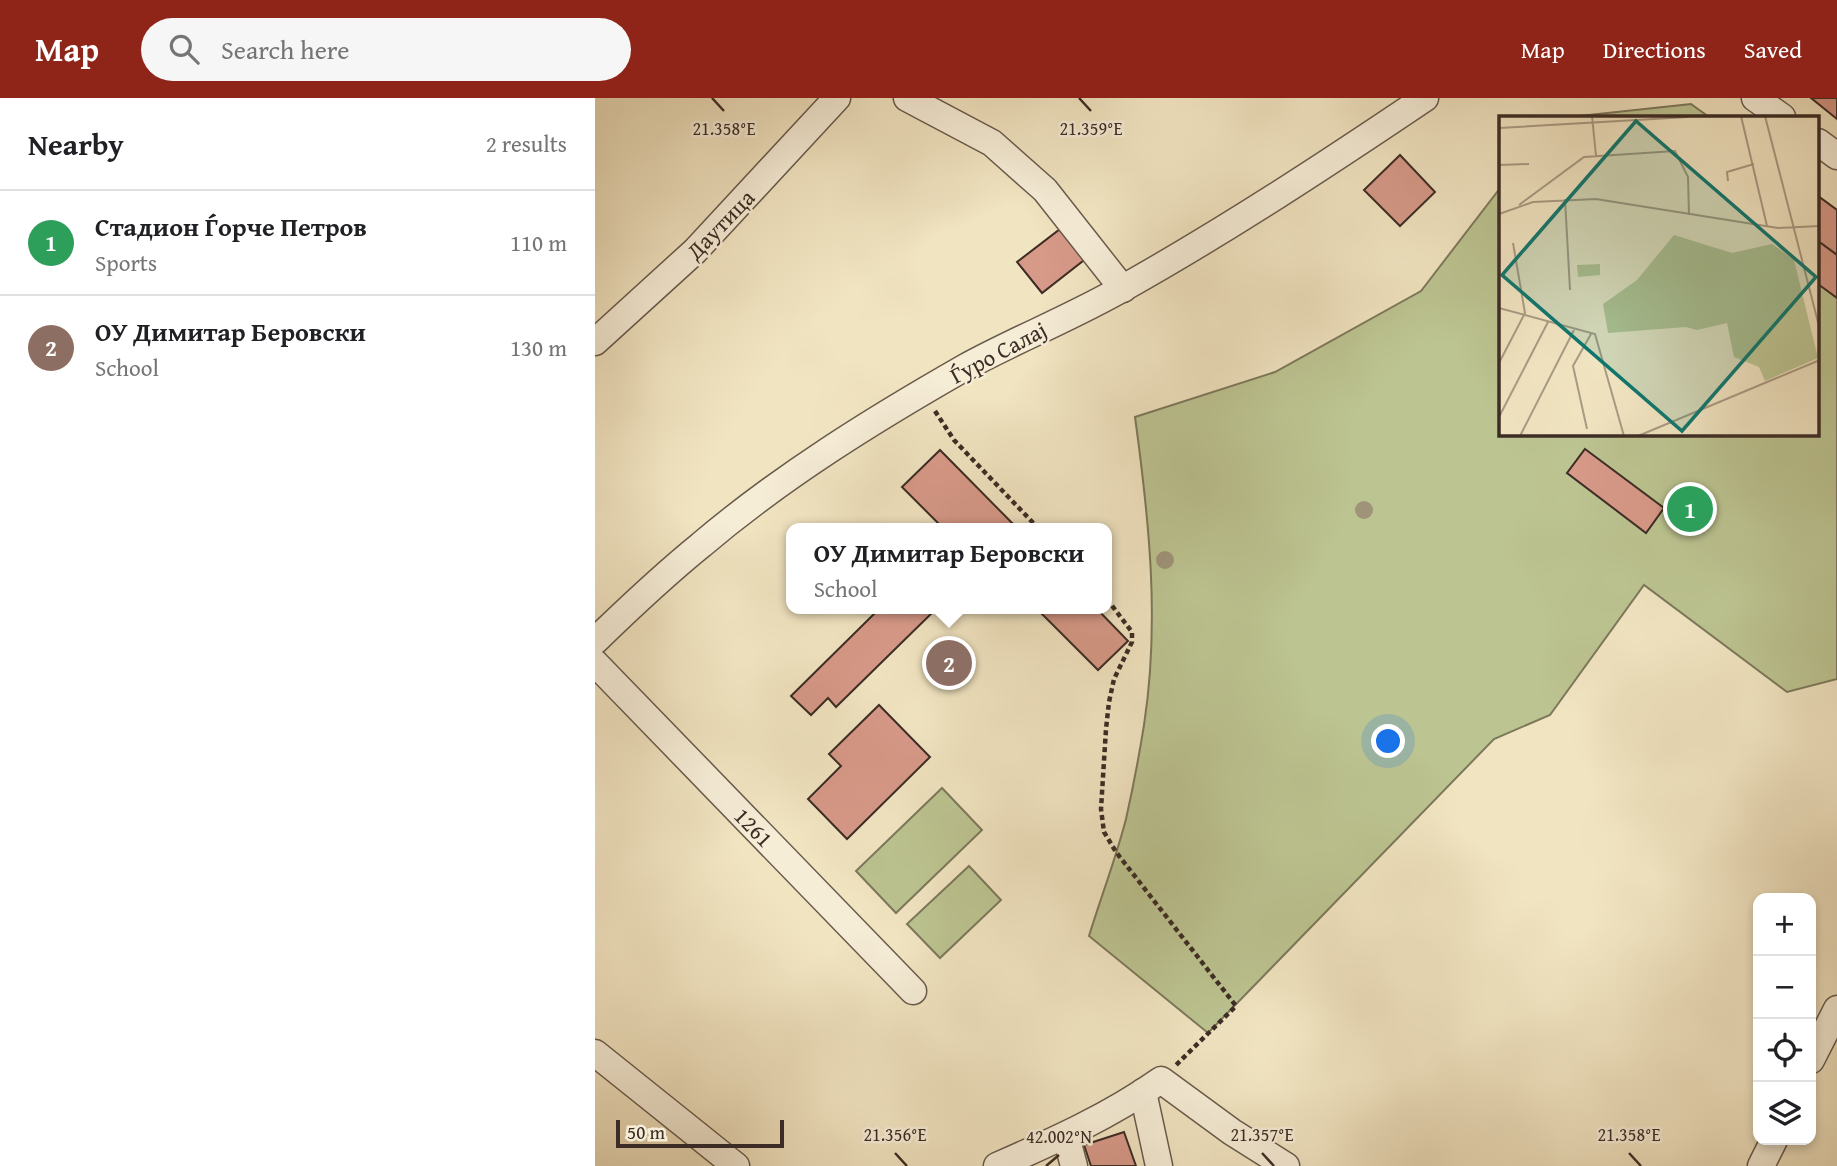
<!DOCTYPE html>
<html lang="en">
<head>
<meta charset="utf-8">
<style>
	:root { --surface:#fff; --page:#f6f6f6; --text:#202124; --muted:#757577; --line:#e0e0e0; --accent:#8f2418 }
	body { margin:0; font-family:"Gentium Book Plus",serif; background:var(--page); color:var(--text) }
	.controls { position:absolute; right:21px; bottom:21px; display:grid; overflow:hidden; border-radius:14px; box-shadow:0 4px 10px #0003 }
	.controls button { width:63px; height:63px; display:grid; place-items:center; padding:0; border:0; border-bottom:2px solid var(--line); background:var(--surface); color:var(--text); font:35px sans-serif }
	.scale { position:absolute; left:21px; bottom:18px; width:168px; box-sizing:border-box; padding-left:7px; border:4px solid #3c2c25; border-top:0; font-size:19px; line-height:24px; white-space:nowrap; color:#3c2c25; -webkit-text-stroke:5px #f6edd7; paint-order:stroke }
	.you { position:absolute; left:794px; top:644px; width:24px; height:24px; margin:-18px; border:5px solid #fff; border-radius:50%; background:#1a73e8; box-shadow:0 0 0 10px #1a73e833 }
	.badge { display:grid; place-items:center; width:46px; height:46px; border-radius:50%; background:var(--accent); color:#fff; font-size:23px; font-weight:700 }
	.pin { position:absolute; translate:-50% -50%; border:4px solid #fff; box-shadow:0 2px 7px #0006 }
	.popup { position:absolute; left:191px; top:425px; width:326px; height:91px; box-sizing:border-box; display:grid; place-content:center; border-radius:14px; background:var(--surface); filter:drop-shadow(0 2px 5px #0005); font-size:23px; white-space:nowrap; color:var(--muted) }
	.popup b { font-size:26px; color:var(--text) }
	.popup::after { content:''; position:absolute; left:50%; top:100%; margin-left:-14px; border:14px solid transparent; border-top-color:var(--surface) }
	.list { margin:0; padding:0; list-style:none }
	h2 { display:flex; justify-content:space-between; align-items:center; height:91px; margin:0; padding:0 28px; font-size:30px }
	h2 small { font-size:23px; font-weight:400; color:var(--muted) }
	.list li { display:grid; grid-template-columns:46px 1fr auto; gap:21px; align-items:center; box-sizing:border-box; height:105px; padding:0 28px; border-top:2px solid var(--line) }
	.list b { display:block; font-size:26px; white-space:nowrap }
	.list p { margin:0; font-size:23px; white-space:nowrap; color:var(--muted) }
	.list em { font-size:23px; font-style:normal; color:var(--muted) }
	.icon { flex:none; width:38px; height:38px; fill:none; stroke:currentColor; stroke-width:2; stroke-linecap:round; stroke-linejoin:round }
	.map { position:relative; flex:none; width:1242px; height:1068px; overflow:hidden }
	header { display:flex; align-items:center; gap:42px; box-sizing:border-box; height:98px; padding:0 35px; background:var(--accent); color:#fff }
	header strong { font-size:33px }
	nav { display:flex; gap:38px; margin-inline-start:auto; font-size:24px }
	.search { width:490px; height:63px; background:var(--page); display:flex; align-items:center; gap:18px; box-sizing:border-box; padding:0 24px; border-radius:38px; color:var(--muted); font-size:26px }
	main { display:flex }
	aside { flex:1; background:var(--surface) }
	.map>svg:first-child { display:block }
	.green { fill:#bcc491; stroke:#7c785b; stroke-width:2 }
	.building { fill:#d79988; stroke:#3c2c25; stroke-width:2 }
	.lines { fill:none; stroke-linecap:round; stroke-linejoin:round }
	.minor-casing { stroke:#695a4c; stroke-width:29 }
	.path { stroke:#3c2c25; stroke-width:4.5; stroke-dasharray:5 3.5; stroke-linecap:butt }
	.minor { stroke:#f6edd7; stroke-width:26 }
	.tree { fill:#9f947a }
	.ticks { fill:none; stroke:#3c2c25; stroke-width:2.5 }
	.labels { text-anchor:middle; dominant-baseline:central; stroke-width:5; stroke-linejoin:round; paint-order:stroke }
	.street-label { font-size:23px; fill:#3c2c25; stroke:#f6edd7 }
	.inset-road { fill:none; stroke:#a99a83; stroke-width:2 }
	.view { fill:#0f766e; fill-opacity:0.15; stroke:#0f766e; stroke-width:3.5 }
	.inset-edge { fill:none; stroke:#3c2c25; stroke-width:3.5 }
	.ticks-label { font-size:18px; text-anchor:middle; fill:#3c2c25; stroke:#f6edd7; stroke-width:5; stroke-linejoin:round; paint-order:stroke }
</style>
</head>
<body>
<header>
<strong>Map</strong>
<div class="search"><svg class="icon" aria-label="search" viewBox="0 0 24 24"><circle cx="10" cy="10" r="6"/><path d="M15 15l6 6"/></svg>Search here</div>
<nav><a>Map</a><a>Directions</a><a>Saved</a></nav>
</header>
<main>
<aside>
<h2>Nearby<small>2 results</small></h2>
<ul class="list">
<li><span class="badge" style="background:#2e9e5b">1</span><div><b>Стадион Ѓорче Петров</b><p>Sports</p></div><em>110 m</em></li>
<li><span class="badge" style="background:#8d6e63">2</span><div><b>ОУ Димитар Беровски</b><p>School</p></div><em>130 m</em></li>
</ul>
</aside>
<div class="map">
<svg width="1242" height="1068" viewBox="0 0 1242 1068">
	<rect width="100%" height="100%" fill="#f1e4c1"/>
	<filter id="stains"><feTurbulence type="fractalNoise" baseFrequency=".00286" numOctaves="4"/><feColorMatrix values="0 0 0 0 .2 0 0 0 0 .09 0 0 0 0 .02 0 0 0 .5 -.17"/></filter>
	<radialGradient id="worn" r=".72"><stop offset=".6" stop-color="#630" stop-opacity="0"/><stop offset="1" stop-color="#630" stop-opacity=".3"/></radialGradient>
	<!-- green -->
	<g class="green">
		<polygon points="1096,6 1114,19 975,19"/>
		<path d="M 906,89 L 906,336 L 1223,336 L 1223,98 L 1242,112 L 1242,581 L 1192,594 L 1049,487 L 955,617 L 899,641 L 613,935 L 494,838 C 506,799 521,760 531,721 C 538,690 544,658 549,627 C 565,524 554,421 540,319 L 680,274 L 826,193 Z"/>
		<polygon points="347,690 387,732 301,815 261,773"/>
		<polygon points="374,768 406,802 345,860 312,826"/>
	</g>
	<!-- building -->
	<g class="building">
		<polygon points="1216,0 1242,0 1242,21"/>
		<polygon points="805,57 840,94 805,128 769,92"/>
		<polygon points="1223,98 1242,112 1242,157 1223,143"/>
		<polygon points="469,128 493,159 447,195 422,164"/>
		<polygon points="1223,143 1242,157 1242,200 1223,186"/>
		<polygon points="990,351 1069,410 1051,435 972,375"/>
		<polygon points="345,352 422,430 348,430 307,389"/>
		<polygon points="284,511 341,511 241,609 233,600 216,617 196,598"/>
		<polygon points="442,511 502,511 533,543 503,572"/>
		<polygon points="284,607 335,659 252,741 213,701 246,668 234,656"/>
		<polygon points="529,1034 541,1068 496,1068 489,1047"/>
	</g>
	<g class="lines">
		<defs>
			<g id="minor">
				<polyline points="312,0 397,45 450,92 528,191"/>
				<polyline points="1160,0 1187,19"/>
				<polyline points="1223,44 1242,58"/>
				<polyline points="0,244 100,153 242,0"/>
				<path d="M 0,543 C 34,510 69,477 106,447 C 186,379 278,322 369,270 C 422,241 478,219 530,189 C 633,131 732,66 830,0"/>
				<polyline points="0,565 318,893"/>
				<polyline points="0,955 141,1068"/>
				<polyline points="1216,962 1242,911"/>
				<polyline points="548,994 564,1068"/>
				<polyline points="471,1038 479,1068"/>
				<path d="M 402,1068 C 459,1043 515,1018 566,982 L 637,1034 L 691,1068"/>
				<polyline points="1166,1068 1179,1042"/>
			</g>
		</defs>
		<!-- minor casing -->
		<use href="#minor" class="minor-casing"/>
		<!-- path -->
		<g class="path">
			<polyline points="340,313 359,342 443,430"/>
			<polyline points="512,501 537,534 537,544 519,581 514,604 511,631 506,711 509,734 521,754 641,908 581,967"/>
		</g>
		<!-- minor -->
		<use href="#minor" class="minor"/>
	</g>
	<!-- trees -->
	<g class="tree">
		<circle cx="769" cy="412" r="9"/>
		<circle cx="570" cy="462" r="9"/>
	</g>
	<!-- ticks -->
	<path class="ticks" d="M 117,0 L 129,13M 484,0 L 496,13M 300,1055 L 312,1068M 667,1055 L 679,1068M 1034,1055 L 1046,1068M 451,1068 L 464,1057"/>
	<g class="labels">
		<!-- street labels -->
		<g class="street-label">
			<text transform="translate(125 126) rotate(-46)">Даутица</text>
			<text transform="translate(403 254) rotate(-28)">Ѓуро Салај</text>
			<text transform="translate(159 729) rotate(46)">1261</text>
		</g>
	</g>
	<!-- overview -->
	<g transform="translate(904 18)">
		<rect width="320" height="320" fill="#f1e4c1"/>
		<path d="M 175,119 L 233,137 L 273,128 L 295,144 L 319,242 L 266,265 L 260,251 L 235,241 L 228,207 L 198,214 L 187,211 L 109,217 L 104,188 L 138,164 ZM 101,148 L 101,159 L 79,161 L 78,149 Z" fill="#bcc491"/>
		<path class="inset-road" d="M 93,0 L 97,40M 242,0 L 268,110M 266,0 L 321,214M 0,12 L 189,1M 0,49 L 30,48M 229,65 L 228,56 L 255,48M 66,83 L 71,174M 20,89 L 85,41 L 176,35 L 189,61 L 190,99M 0,98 L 34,86 L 97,83 L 279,112 L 321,110M 0,192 L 96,218 L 125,320M 0,247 L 26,197 L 14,127M 0,301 L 49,206M 88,313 L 74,250 L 92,218M 21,320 L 75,214M 139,320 L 321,244"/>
		<path class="view" d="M 137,5 L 317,161 L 183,315 L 3,159 Z"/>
		<rect width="320" height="320" class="inset-edge"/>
	</g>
	<g class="ticks-label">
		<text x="129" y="37">21.358°E</text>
		<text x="496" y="37">21.359°E</text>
		<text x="300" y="1043">21.356°E</text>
		<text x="667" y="1043">21.357°E</text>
		<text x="1034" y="1043">21.358°E</text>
		<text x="464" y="1045">42.002°N</text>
	</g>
	<rect width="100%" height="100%" filter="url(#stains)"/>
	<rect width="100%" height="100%" fill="url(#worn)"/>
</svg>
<div class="controls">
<button>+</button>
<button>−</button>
<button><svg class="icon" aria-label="locate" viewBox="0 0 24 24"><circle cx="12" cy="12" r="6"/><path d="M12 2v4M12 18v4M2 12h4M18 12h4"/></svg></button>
<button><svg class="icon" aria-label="layers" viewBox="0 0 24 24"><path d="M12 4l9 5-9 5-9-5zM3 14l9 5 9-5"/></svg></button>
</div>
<div class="scale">50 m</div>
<div class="you"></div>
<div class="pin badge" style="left:1095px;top:411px;background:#2e9e5b">1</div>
<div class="pin badge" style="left:354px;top:565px;background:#8d6e63">2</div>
<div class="popup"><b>ОУ Димитар Беровски</b>School</div>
</div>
</main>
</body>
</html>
